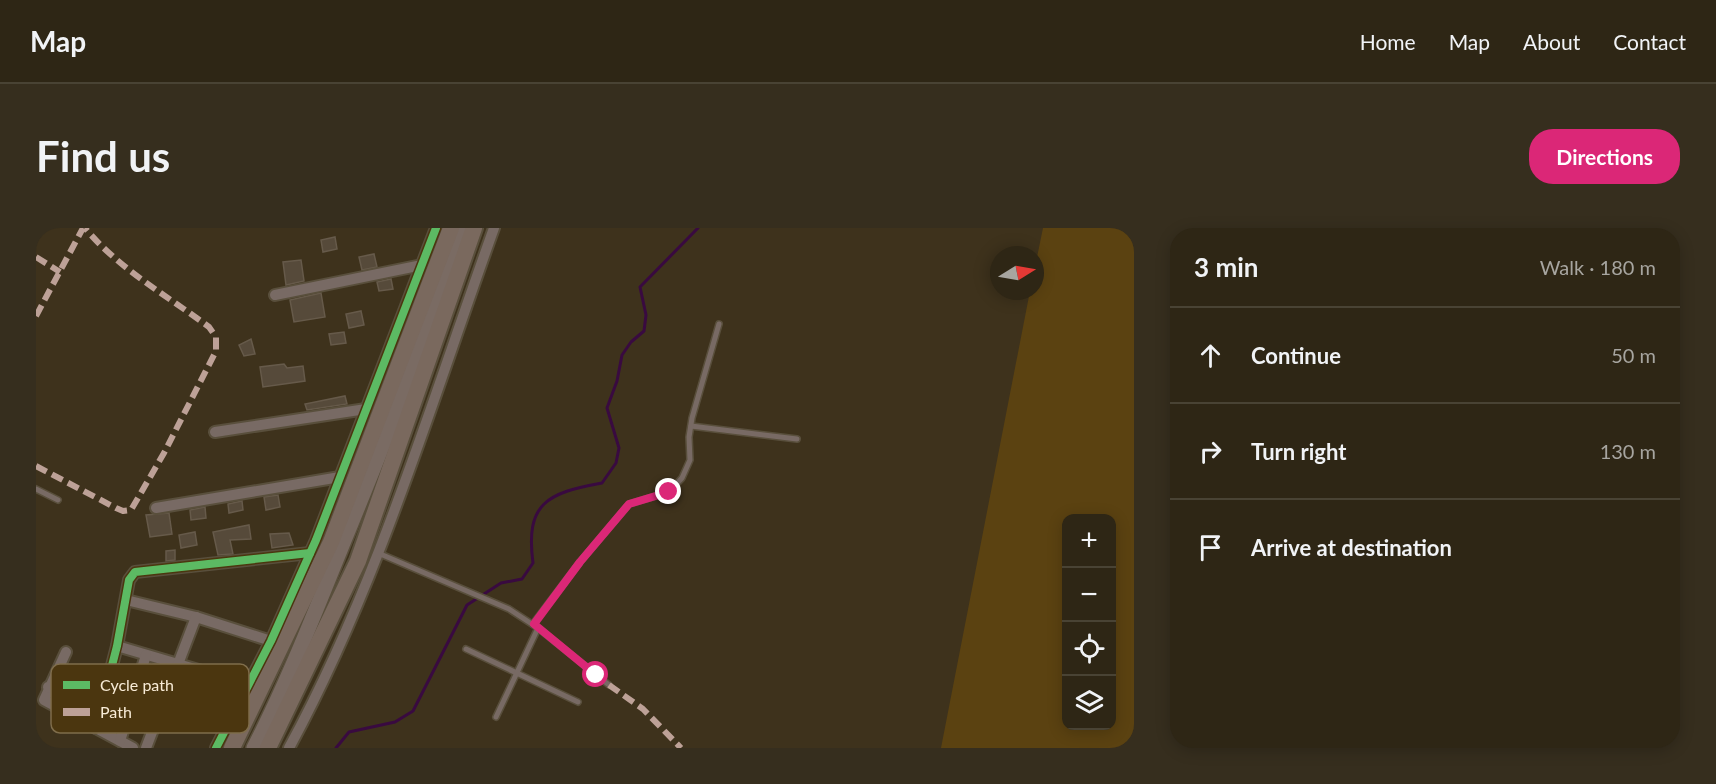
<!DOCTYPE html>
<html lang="en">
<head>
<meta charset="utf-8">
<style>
	:root { --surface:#2e2615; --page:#362e1e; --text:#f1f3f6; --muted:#a7a5a0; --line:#494334; --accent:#db2777 }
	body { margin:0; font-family:Lato,sans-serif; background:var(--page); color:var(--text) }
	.controls { position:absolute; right:18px; bottom:18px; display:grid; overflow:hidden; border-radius:12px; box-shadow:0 3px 15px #0003 }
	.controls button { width:54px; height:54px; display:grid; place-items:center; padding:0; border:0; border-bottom:2px solid var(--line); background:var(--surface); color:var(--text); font:30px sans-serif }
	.compass { position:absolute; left:954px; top:18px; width:54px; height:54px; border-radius:50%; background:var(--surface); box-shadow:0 3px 15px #0003; rotate:79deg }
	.stop { position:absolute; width:18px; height:18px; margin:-14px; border:4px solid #db2777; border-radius:50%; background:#fff }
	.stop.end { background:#db2777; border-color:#fff; box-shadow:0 2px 6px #0008 }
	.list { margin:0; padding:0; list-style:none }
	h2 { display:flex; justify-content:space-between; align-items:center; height:78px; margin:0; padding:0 24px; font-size:26px }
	h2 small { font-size:20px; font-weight:400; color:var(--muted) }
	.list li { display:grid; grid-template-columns:39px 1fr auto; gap:18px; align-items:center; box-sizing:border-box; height:96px; padding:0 24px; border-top:2px solid var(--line) }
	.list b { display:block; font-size:22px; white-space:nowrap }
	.list em { font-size:20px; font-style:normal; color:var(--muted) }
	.icon { flex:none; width:33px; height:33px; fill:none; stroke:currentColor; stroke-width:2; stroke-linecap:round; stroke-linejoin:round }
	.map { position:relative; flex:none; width:1098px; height:520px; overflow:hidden; border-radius:24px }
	header { display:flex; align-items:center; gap:36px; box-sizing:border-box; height:84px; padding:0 30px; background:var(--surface); border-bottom:2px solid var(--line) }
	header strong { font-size:28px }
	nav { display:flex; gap:33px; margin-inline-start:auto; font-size:21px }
	.intro { display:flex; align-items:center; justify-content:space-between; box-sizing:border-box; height:144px; padding:0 36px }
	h1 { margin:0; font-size:42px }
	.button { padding:15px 27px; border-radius:24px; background:var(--accent); color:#fff; font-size:21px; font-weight:700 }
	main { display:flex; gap:36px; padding:0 36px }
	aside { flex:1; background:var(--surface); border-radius:24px; box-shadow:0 3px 15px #0003 }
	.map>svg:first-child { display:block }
	.green { fill:#5b4211; fill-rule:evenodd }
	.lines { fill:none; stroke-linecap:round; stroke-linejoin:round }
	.stream { stroke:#390a40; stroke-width:3 }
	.building { fill:#564a3a; stroke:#665a4a; stroke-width:1.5 }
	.lane-casing { stroke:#594f3c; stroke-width:8 }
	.street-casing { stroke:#594f3c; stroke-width:14 }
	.secondary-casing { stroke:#594f3c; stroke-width:18 }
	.primary-casing { stroke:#594f3c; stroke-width:20 }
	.lane { stroke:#786a64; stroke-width:5 }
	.street { stroke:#786a64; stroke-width:10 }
	.secondary { stroke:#7a6b63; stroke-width:15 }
	.primary { stroke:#7a695e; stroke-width:16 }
	.quiet { stroke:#bda197; stroke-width:6; stroke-dasharray:12 6; stroke-linecap:butt }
	.cycleway-casing { stroke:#4b360f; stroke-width:11 }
	.cycleway { stroke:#5cba63; stroke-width:8 }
	.route { stroke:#db2777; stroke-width:8 }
	.key { fill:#4b360f; stroke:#7f6d4b; stroke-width:1.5 }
	.key-label { font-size:16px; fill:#f9ecd7 }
</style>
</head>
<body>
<header>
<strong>Map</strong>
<nav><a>Home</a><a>Map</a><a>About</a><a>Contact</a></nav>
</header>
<div class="intro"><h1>Find us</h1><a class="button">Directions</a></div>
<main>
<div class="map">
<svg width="1098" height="520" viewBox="0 0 1098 520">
	<rect width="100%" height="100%" fill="#3e321c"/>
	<!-- green -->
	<path class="green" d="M 1007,0 L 1098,0 L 1098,520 L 905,520 L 994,63 L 999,63 L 999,39 ZM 1030,290 L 1076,290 L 1076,497 L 1030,497 Z"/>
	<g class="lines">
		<!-- stream -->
		<path class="stream" d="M 300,520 L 313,504 L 359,494 L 377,483 L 431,377 L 465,355 L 486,351 L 497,335 C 489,275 511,265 566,255 L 580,235 L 583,220 L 571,180 L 581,153 L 586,127 L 595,114 L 608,103 L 610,87 L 604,59 L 662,0"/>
	</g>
	<!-- building -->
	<g class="building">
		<polygon points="299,9 301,21 287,24 285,12"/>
		<polygon points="338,26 341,39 326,42 323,29"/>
		<polygon points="265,32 268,53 250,57 247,34"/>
		<polygon points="355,51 357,61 343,63 341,54"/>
		<polygon points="285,65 289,89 258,94 254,72"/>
		<polygon points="325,83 328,97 313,100 310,86"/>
		<polygon points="308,104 310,115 295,117 293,106"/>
		<polygon points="215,111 219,126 208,128 203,117"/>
		<polygon points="248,136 251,140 267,138 269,153 227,159 224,139"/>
		<polygon points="309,168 311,176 271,182 269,176"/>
		<polygon points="242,267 244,279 230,282 228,269"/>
		<polygon points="206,273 207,282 193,285 192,276"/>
		<polygon points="169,279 170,290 155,292 154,282"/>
		<polygon points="133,285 136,306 114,309 110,287"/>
		<polygon points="213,297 215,311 194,312 197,326 182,327 177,304"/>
		<polygon points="159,304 161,317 145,320 143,307"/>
		<polygon points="253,305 257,317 236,320 234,306"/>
		<polygon points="139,322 139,332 130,333 130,323"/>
	</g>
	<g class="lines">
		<defs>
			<g id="lane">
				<polyline points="655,198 761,211"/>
				<polyline points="0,261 22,272"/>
				<polyline points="342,325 473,381 502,400 573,457"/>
				<polyline points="497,396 544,334 593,276 633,264 646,250 654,232 653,209 656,190 683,96"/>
				<polyline points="430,421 542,474"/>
				<polyline points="460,489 502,400"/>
			</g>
			<g id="street">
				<polyline points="239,67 386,37"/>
				<polyline points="179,204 330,181"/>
				<polyline points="120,280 304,249"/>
				<polyline points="90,372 160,389 235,413"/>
				<polyline points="81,418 213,457"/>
				<polyline points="30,424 8,472 97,520"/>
				<polyline points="12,459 67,476"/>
				<polyline points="60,500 81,418 93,352 99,344 274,325"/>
				<polyline points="84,513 110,427"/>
				<polyline points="110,520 160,389"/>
				<polyline points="180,520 235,413 280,312 400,0"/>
				<path d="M 253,520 C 342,356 395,175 458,0"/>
			</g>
			<path id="secondary" d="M 218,520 C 252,454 279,384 307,315 C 350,211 391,107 426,0"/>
			<g id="primary">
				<polyline points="196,520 295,314 415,0"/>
				<polyline points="232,520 322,333 438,0"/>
			</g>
		</defs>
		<!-- lane casing -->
		<use href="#lane" class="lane-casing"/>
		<!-- street casing -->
		<use href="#street" class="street-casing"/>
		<!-- secondary casing -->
		<use href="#secondary" class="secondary-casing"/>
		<!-- primary casing -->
		<use href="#primary" class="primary-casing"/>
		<!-- lane -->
		<use href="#lane" class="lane"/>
		<!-- street -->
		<use href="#street" class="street"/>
		<!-- secondary -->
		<use href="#secondary" class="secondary"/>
		<!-- primary -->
		<use href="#primary" class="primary"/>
		<!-- quiet -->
		<g class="quiet">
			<polyline points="0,29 24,44"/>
			<polyline points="0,88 47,0"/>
			<path d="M 0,238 L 80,280 L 87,283 L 95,282 L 128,225 L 180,123 L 180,109 L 173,99 C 130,67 83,41 49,0"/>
			<polyline points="573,457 607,481 645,520"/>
		</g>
		<defs>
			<g id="cycleway">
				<polyline points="60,500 81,418 93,352 99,344 274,325"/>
				<polyline points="180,520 235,413 280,312 400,0"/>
			</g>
		</defs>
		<!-- cycleway casing -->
		<use href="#cycleway" class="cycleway-casing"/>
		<!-- cycleway -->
		<use href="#cycleway" class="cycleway"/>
	</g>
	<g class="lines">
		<!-- route -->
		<polyline class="route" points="560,447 498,396 544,334 593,276 633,264"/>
	</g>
	<!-- legend -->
	<rect x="15" y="436" width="198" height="69" rx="9" class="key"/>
	<rect x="27" y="453" width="27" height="8" fill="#5cba63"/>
	<rect x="27" y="480" width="27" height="8" fill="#bda197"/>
	<g class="key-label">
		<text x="64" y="463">Cycle path</text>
		<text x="64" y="490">Path</text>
	</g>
</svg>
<div class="controls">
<button>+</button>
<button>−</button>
<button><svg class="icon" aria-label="locate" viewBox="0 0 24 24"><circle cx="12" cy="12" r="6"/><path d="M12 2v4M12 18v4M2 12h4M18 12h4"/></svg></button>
<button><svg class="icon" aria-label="layers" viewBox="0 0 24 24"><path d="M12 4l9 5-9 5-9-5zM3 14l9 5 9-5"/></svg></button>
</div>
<svg class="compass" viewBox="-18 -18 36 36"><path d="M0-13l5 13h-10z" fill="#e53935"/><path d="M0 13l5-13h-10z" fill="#a7a5a0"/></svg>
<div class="stop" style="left:560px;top:447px"></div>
<div class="stop end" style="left:633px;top:264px"></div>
</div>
<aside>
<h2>3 min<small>Walk · 180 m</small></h2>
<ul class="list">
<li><svg class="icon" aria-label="ahead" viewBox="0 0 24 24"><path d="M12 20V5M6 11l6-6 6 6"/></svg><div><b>Continue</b></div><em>50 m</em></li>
<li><svg class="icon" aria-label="right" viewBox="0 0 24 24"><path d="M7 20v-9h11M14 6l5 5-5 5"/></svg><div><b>Turn right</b></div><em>130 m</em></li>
<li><svg class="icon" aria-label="arrive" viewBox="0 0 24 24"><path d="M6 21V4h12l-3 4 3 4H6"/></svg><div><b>Arrive at destination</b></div></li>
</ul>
</aside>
</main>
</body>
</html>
